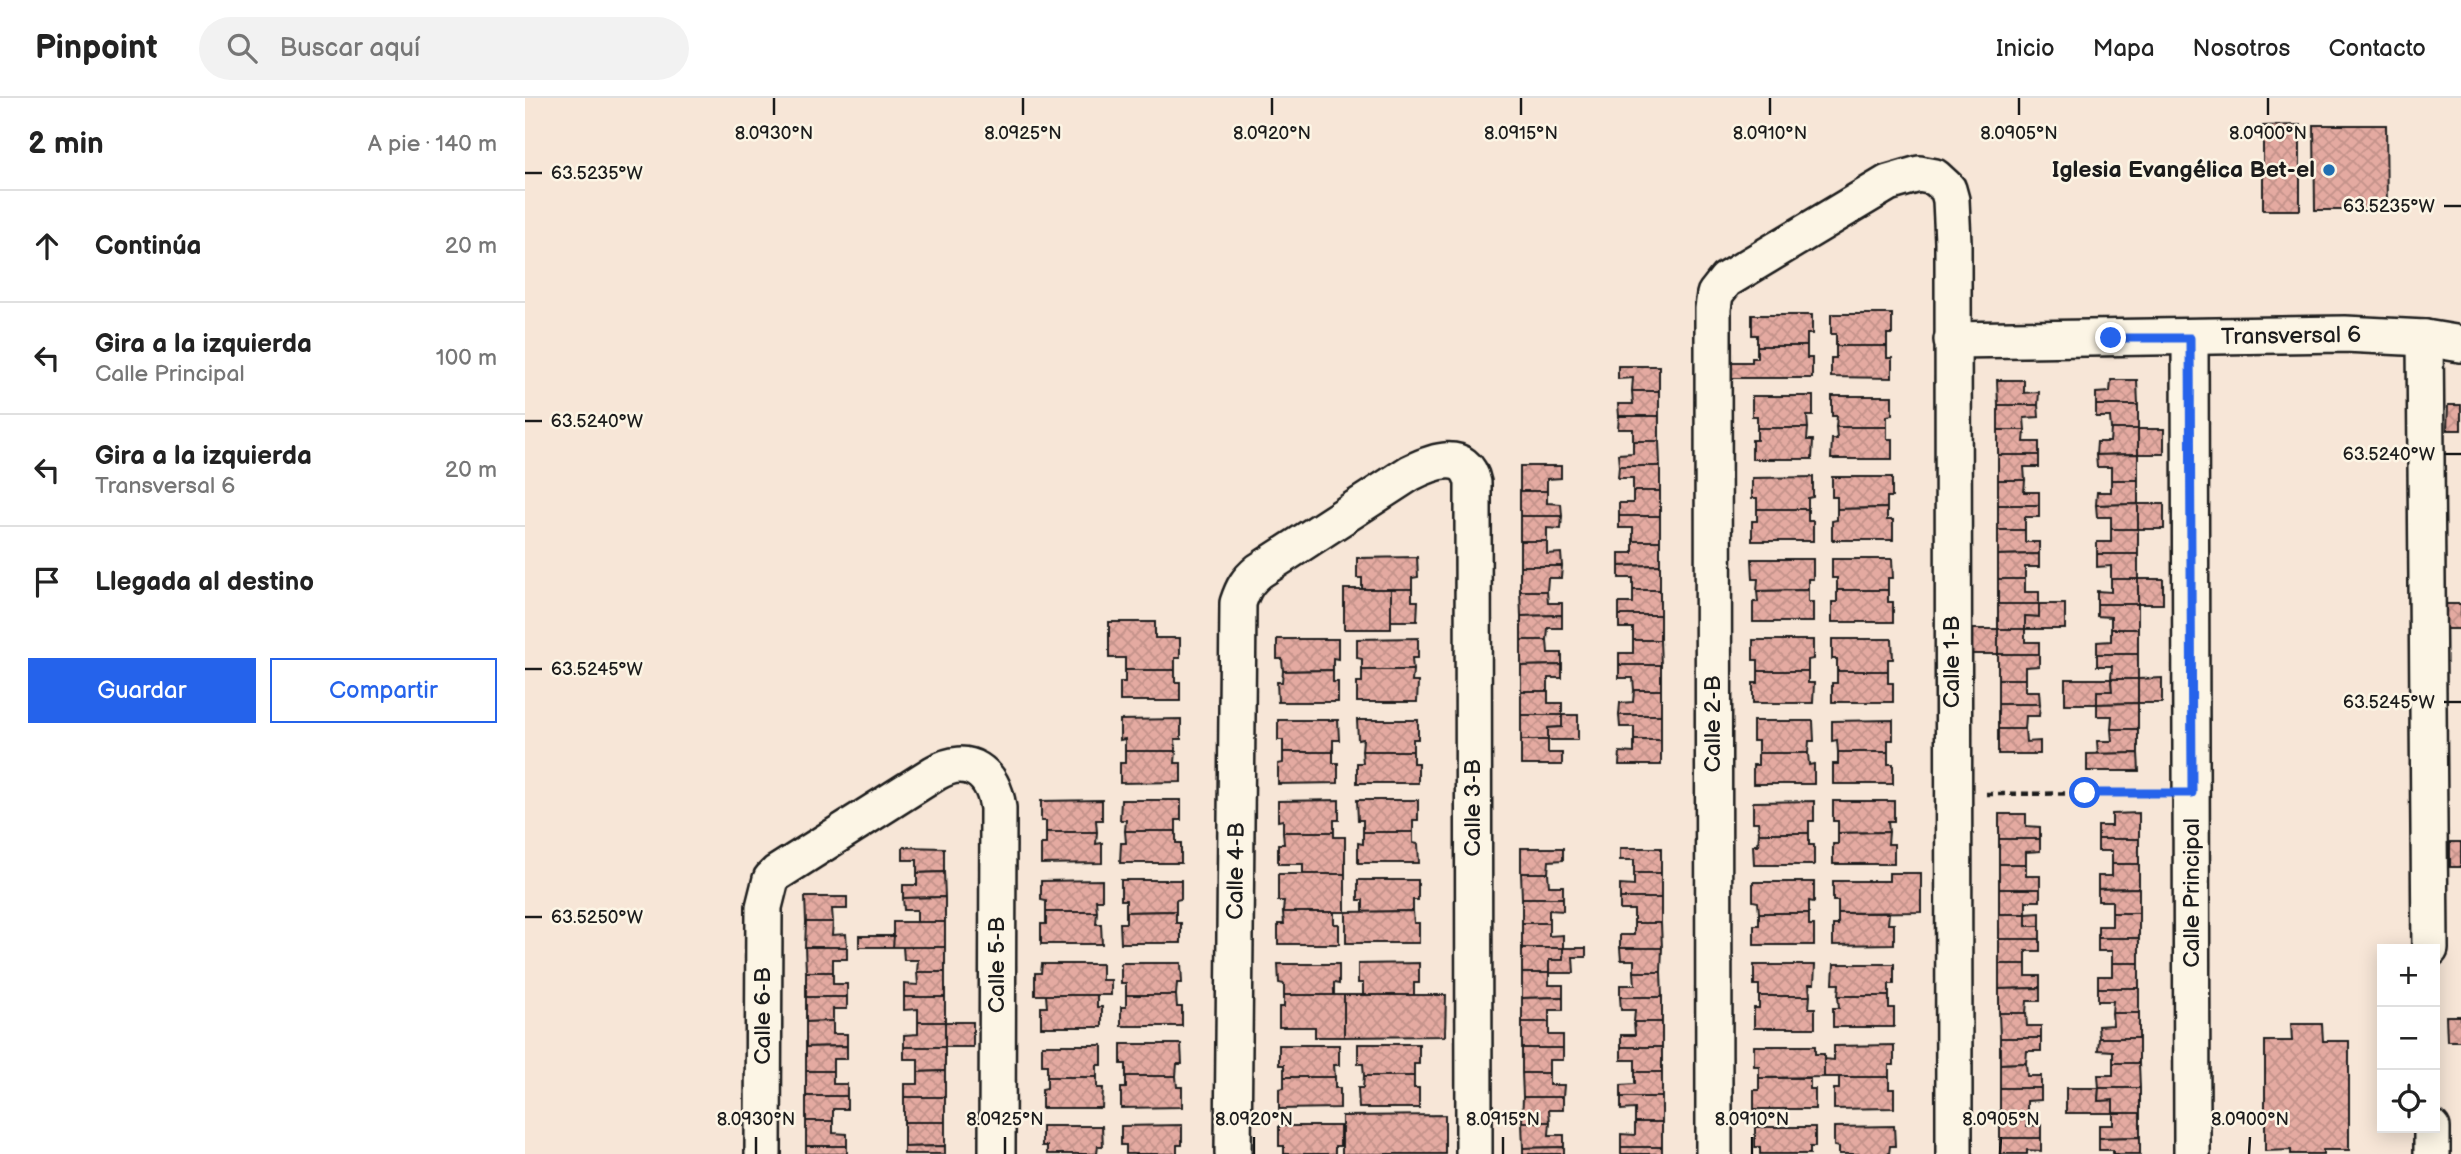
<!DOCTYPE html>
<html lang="es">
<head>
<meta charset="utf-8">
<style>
	:root { --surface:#fff; --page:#f2f2f2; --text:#222; --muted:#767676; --line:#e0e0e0; --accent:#2563eb }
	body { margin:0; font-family:"Balsamiq Sans",sans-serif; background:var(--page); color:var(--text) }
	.controls { position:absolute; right:21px; bottom:21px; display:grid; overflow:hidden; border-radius:0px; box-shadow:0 4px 18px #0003 }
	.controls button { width:63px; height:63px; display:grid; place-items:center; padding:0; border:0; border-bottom:2px solid var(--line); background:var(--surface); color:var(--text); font:35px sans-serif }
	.stop { position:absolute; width:21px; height:21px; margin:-16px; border:5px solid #2563eb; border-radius:50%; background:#fff }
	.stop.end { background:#2563eb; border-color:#fff; box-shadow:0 2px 7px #0008 }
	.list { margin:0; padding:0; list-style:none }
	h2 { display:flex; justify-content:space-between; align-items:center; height:91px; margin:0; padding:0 28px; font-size:30px }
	h2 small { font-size:23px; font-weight:400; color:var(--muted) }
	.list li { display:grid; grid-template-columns:46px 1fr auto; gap:21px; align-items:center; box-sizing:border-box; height:112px; padding:0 28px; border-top:2px solid var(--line) }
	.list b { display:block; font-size:26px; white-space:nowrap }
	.list p { margin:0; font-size:23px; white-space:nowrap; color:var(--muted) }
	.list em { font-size:23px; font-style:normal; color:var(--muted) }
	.actions { display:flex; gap:14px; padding:21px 28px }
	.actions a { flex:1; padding:16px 0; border:2px solid var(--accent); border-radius:0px; text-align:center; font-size:24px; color:var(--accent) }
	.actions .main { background:var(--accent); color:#fff }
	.icon { flex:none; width:38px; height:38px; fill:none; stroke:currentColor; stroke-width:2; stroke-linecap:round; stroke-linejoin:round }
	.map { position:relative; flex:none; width:1936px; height:1056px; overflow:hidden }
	header { display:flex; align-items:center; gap:42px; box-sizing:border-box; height:98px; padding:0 35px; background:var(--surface); border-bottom:2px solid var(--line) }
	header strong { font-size:33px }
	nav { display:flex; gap:38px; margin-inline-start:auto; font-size:24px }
	.search { width:490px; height:63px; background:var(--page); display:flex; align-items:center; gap:18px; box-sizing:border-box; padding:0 24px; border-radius:38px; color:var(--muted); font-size:26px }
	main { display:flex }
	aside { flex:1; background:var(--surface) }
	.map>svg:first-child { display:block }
	.building { fill:url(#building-cross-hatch); stroke:#1c1c1c; stroke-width:2 }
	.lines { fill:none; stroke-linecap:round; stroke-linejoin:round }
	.street-casing { stroke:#1c1c1c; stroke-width:40 }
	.path { stroke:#1c1c1c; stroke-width:4.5; stroke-dasharray:7 5; stroke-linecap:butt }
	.street { stroke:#fcf5e5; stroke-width:35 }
	.route { stroke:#2563eb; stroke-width:9 }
	.ticks { fill:none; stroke:#1c1c1c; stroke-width:2.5 }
	.poi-dot { fill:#1f6fb2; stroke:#fcf5e5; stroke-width:2.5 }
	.labels { text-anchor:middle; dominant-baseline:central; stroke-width:5; stroke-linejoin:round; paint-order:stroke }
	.poi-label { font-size:23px; font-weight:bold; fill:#1c1c1c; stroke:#fcf5e5; text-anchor:end }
	.street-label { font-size:23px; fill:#1c1c1c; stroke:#fcf5e5 }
	.ticks-label { font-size:18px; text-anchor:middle; fill:#1c1c1c; stroke:#fcf5e5; stroke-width:5; stroke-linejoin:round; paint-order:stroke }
</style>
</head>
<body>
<header>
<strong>Pinpoint</strong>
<div class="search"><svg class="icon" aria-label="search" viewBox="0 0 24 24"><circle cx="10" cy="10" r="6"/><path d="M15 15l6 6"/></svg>Buscar aquí</div>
<nav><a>Inicio</a><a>Mapa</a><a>Nosotros</a><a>Contacto</a></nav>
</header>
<main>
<aside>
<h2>2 min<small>A pie · 140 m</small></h2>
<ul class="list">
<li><svg class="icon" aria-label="ahead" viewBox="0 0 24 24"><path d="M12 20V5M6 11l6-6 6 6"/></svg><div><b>Continúa</b></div><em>20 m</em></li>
<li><svg class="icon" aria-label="left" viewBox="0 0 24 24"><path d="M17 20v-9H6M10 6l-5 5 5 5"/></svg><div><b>Gira a la izquierda</b><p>Calle Principal</p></div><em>100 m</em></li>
<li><svg class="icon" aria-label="left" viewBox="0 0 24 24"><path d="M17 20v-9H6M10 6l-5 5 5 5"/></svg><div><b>Gira a la izquierda</b><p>Transversal 6</p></div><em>20 m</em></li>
<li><svg class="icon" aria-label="arrive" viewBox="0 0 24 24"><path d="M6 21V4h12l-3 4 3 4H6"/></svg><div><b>Llegada al destino</b></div></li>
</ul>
<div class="actions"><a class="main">Guardar</a><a>Compartir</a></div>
</aside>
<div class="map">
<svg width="1936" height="1056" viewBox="0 0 1936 1056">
	<defs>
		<pattern id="building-cross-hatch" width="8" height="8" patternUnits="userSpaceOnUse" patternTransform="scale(1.75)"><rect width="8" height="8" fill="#e4aaa1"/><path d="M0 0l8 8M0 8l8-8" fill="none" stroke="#c3928a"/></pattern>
	</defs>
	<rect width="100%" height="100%" fill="#f7e6d7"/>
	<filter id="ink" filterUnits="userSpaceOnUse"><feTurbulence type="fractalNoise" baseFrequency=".0143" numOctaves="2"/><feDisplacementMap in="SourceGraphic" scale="14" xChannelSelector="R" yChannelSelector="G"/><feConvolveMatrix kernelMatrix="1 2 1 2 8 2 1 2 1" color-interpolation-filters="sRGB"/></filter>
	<g filter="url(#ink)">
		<!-- building -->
		<g class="building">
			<polygon points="1775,27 1775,112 1738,112 1738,28"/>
			<polygon points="1789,27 1861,27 1862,112 1790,112"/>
			<polygon points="1306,216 1367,216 1367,236 1362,236 1362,248 1311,248 1311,236 1306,236"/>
			<polygon points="1227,217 1287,217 1287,236 1282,236 1282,248 1232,248 1232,237 1227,237"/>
			<polygon points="1232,248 1282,248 1282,260 1287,260 1287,280 1205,280 1205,264 1227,264 1227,260 1232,260"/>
			<polygon points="1311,248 1362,248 1362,260 1367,260 1367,280 1306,279 1306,260 1311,260"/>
			<polygon points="1093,268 1134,268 1134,293 1107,293 1108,280 1093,281"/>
			<polygon points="1472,282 1499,282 1499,295 1514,294 1513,307 1473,307"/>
			<polygon points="1586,282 1612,282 1613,307 1571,307 1571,295 1585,294"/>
			<polygon points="1107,293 1134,293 1134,318 1094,318 1093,306 1108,306"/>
			<polygon points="1227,298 1288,298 1288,318 1282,318 1283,330 1232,330 1232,318 1227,318"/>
			<polygon points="1307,298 1367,298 1367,317 1362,318 1362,329 1311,329 1312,318 1307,318"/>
			<polygon points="1473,307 1513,307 1514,319 1499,320 1500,332 1473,332"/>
			<polygon points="1571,307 1613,307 1613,331 1586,331 1585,319 1571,319"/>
			<polygon points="1923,307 1936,307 1936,332 1922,332"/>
			<polygon points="1094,318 1134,318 1134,343 1108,343 1108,331 1093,331"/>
			<polygon points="1311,329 1362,329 1362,341 1367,341 1367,361 1306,361 1307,341 1312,341"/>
			<polygon points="1232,330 1283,330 1282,342 1288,342 1287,361 1227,361 1227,342 1232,342"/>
			<polygon points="1586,331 1613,331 1613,356 1571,357 1572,344 1585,344"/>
			<rect x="1613" y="331" width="26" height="25"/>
			<polygon points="1473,332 1500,332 1499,344 1514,344 1514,357 1473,357"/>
			<polygon points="1108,343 1134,343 1135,368 1094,368 1093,356 1108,355"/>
			<polygon points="1613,356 1613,382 1586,382 1586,369 1572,369 1571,357"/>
			<polygon points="1473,357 1514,357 1514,369 1499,369 1500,382 1473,382"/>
			<polygon points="995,368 1036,368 1036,380 1022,381 1022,393 995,393"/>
			<polygon points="1094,368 1135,368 1135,393 1108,393 1108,380 1093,380"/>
			<polygon points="1288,379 1288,399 1283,400 1283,411 1232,411 1232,400 1227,400 1227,380"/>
			<polygon points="1307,379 1367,379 1367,399 1362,399 1362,410 1312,411 1312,399 1307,399"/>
			<polygon points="1473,382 1500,382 1499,394 1514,394 1514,407 1473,407"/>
			<polygon points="1586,382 1613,382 1613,406 1571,407 1572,394 1586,394"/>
			<polygon points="995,393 1022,393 1022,405 1036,406 1037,418 995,418"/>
			<polygon points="1108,393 1135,393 1135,418 1094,418 1094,405 1108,405"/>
			<polygon points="1613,406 1613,431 1586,431 1586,419 1572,419 1571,407"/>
			<rect x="1613" y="406" width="26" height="25"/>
			<polygon points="1473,407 1514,407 1514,419 1500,419 1500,432 1473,432"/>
			<polygon points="1362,410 1362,422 1368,422 1368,442 1307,442 1307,423 1312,422 1312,411"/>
			<polygon points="1232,411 1283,411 1283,423 1288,423 1288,443 1227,443 1227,423 1232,423"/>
			<polygon points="995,418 1037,418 1036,431 1022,430 1022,443 995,443"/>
			<polygon points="1094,418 1135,418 1135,443 1108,443 1108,430 1094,430"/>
			<polygon points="1586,431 1613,431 1613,456 1572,456 1572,444 1586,444"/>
			<polygon points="1473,432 1500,432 1500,444 1514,444 1514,456 1473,457"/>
			<polygon points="995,443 1022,443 1022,456 1036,455 1037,468 995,468"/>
			<polygon points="1108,443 1135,443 1135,467 1094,468 1094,455 1108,455"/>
			<polygon points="1514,456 1514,469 1500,469 1500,481 1473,481 1473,457"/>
			<polygon points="1572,456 1613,456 1613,481 1586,481 1586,468 1572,469"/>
			<polygon points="892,459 893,479 887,480 887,491 837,491 837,480 832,480 832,460"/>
			<polygon points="1227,461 1288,461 1288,481 1283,481 1283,492 1232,493 1233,481 1228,481"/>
			<polygon points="1307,461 1367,461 1368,480 1363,480 1363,492 1312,492 1312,480 1307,480"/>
			<polygon points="1135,467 1135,492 1108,492 1108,480 1094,480 1094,468"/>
			<polygon points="995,468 1037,468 1036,480 1023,480 1022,493 995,493"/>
			<polygon points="1473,481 1500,481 1500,494 1514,494 1514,506 1473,506"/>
			<polygon points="1586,481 1613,481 1613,506 1572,506 1572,493 1586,494"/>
			<rect x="1613" y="481" width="25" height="25"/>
			<rect x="819" y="491" width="47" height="40"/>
			<polygon points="866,491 887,491 887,503 893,503 892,523 866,523"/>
			<polygon points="1108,492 1135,492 1135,517 1094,517 1094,505 1108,505"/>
			<polygon points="1283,492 1283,504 1288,504 1288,524 1228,524 1228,504 1233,504 1232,493"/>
			<polygon points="1312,492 1363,492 1363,504 1368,504 1368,524 1307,524 1307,504 1312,504"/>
			<polygon points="995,493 1022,493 1023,505 1037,505 1037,517 996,518"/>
			<polygon points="1473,506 1514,506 1514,519 1500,518 1500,531 1473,531"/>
			<polygon points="1514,506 1540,506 1540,531 1500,531 1500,518 1514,519"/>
			<polygon points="1572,506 1613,506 1613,531 1586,531 1586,519 1572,518"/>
			<rect x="1920" y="506" width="16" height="25"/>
			<polygon points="1037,517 1037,530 1023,530 1022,542 996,542 996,518"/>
			<polygon points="1094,517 1135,517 1135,542 1108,542 1108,530 1094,530"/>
			<polygon points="584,524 630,524 630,540 655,540 655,560 650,560 650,572 600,572 600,560 584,560"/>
			<rect x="1446" y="531" width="27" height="25"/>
			<polygon points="1473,531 1500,531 1500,544 1514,544 1514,556 1473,556"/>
			<polygon points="1586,531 1613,531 1613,556 1572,556 1572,544 1586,543"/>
			<polygon points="893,540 893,560 887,560 888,572 837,572 837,561 832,560 832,541"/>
			<polygon points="752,541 813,541 813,561 808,560 808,572 758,573 757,561 752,561"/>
			<polygon points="1307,541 1367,541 1368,561 1363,561 1363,573 1312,573 1312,561 1307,561"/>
			<polygon points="996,542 1022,542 1023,555 1037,555 1037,567 996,568"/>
			<polygon points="1108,542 1135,542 1136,567 1094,567 1094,555 1108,555"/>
			<polygon points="1228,542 1288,542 1288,561 1283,562 1283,573 1233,573 1233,562 1228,562"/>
			<polygon points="1473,556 1514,556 1514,568 1500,569 1500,581 1473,581"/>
			<polygon points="1572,556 1613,556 1613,581 1586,581 1587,568 1572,568"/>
			<polygon points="1037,567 1037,580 1023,580 1023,593 996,593 996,568"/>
			<polygon points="1094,567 1136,567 1136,592 1109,592 1108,580 1094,580"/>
			<polygon points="600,572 650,572 650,584 655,584 655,603 595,603 595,584 600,584"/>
			<polygon points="808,572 808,584 813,584 813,604 753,604 752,584 757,584 758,573"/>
			<polygon points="837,572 888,572 887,584 893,584 892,604 832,604 832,584 837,584"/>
			<polygon points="1233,573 1283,573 1283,585 1289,585 1288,605 1228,605 1228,585 1233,585"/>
			<polygon points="1312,573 1363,573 1363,585 1368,585 1368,604 1307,604 1307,585 1312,585"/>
			<polygon points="1637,580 1637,605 1613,605 1613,581"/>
			<polygon points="1473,581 1500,581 1500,593 1514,593 1515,606 1473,606"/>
			<polygon points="1540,581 1586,581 1587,593 1572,593 1572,606 1540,606"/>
			<polygon points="1586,581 1613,581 1613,605 1572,606 1572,593 1587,593"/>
			<polygon points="1109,592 1136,592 1136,617 1094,617 1095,605 1108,604"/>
			<polygon points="996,593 1023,593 1023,605 1037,605 1037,617 996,617"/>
			<polygon points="1613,605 1613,631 1586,631 1587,618 1572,618 1572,606"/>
			<polygon points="1473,606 1515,606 1514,618 1501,618 1500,631 1473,631"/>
			<polygon points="996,617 1037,617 1037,629 1023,630 1023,642 996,642"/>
			<polygon points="1037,617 1053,617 1053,642 1023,642 1023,630 1037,629"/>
			<polygon points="1094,617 1136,617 1136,642 1109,642 1109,629 1095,629"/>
			<polygon points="656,621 656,641 650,641 651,653 600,653 600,641 595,642 595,622"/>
			<polygon points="753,622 813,622 814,642 808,642 808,654 758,654 758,642 753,642"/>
			<polygon points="832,622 893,622 893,641 888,641 888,653 837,653 838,641 833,642"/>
			<polygon points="1368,622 1368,642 1363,642 1363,654 1313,654 1312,642 1307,643 1307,623"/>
			<polygon points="1228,623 1288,623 1289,643 1284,643 1283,655 1233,655 1233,643 1228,643"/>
			<polygon points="1473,631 1500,631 1501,644 1515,643 1515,656 1473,656"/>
			<polygon points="1586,631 1613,631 1613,655 1573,656 1572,643 1587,643"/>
			<polygon points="996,642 1023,642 1023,655 1037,655 1037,667 996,667"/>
			<polygon points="1109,642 1136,642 1136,667 1094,667 1095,654 1109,655"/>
			<polygon points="600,653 651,653 650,665 656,665 656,684 595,685 595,665 600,665"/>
			<polygon points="837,653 888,653 888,665 893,665 893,685 832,685 832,665 838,665"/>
			<polygon points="758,654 808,654 808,665 813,665 813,685 753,686 753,666 758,665"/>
			<polygon points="1313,654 1363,654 1363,666 1368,666 1368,686 1308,686 1308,666 1313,666"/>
			<polygon points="1233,655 1283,655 1284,667 1289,666 1289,686 1228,686 1228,667 1233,667"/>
			<polygon points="1613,655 1614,673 1562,673 1562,656"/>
			<polygon points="577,702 577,722 571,722 572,734 521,734 521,723 516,723 516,703"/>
			<polygon points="596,702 656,702 656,722 651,722 651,733 600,733 601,722 595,722"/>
			<polygon points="814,702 814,722 809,722 809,734 758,734 758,722 753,723 753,703"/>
			<polygon points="832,702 893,702 893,722 888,722 888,734 838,734 838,722 833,722"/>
			<polygon points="1289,703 1289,723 1284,723 1284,735 1234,735 1233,724 1228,724 1228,704"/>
			<polygon points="1308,703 1369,703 1369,723 1363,723 1364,734 1313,735 1313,723 1308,723"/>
			<polygon points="1614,715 1614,741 1573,741 1573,728 1587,728 1587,716"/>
			<polygon points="1474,716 1501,716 1501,728 1515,729 1515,741 1474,741"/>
			<polygon points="600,733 651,733 651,745 656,745 656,765 595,765 596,745 601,745"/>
			<polygon points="521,734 572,734 571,746 577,745 577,765 516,766 516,746 521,746"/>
			<polygon points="758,734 809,734 809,739 820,739 820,776 778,776 778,766 753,766 753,746 759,746"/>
			<polygon points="838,734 888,734 888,745 893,746 894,765 833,765 833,745 838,746"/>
			<polygon points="1364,734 1363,746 1369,746 1369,766 1308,766 1308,746 1313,746 1313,735"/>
			<polygon points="1234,735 1284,735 1284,747 1289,747 1289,767 1229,767 1228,747 1233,747"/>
			<polygon points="1474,741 1515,741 1515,753 1501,754 1501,766 1474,766"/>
			<polygon points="1573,741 1614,741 1614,766 1587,766 1587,753 1573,753"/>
			<rect x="1925" y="744" width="11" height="25"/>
			<polygon points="378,749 419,750 419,774 392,775 392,762 378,762"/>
			<polygon points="996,750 1038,750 1038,762 1024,763 1023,775 996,775"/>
			<polygon points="1095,750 1136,750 1136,775 1109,775 1109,762 1095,762"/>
			<polygon points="1474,766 1501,766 1501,778 1515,778 1515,791 1474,791"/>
			<polygon points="1587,766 1614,766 1614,790 1573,791 1573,778 1587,778"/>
			<polygon points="419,774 420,799 378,800 378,787 392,787 392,775"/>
			<polygon points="996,775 1023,775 1024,788 1038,788 1038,800 997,800"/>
			<polygon points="1109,775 1136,775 1136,800 1095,800 1095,787 1109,788"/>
			<polygon points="1364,775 1396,775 1396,814 1313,815 1313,803 1308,803 1308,783 1364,783"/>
			<polygon points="753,776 820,776 820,814 758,814 759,803 753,803"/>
			<polygon points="577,782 577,802 571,802 572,814 521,814 521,803 516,802 516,783"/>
			<polygon points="596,782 656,782 656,801 651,802 651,813 601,814 601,802 596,802"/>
			<polygon points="833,782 893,782 893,802 888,802 888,813 838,814 838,802 833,802"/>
			<polygon points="1228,784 1289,784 1289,804 1284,803 1284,815 1234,815 1233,804 1228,803"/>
			<polygon points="1614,790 1614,815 1587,815 1587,803 1573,803 1573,791"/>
			<polygon points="1474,791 1515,791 1515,803 1501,803 1501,816 1474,816"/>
			<polygon points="280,799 322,799 322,811 307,811 308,824 281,824"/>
			<polygon points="420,799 420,824 392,824 392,812 379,812 378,800"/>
			<polygon points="997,800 1038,800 1038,813 1024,812 1024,825 997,825"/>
			<polygon points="1095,800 1136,800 1136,825 1109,825 1109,812 1095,812"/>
			<polygon points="651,813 651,825 656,825 656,845 596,845 595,825 601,825 601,814"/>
			<polygon points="888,813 889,825 894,825 894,845 821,845 821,814"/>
			<polygon points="521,814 572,814 571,826 576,826 577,846 516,846 516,826 521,826"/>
			<polygon points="758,814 809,814 809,826 814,826 814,846 753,846 753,826 759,826"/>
			<polygon points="1234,815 1284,815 1284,827 1289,827 1289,847 1229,847 1229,827 1234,827"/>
			<polygon points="1313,815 1364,815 1363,826 1369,826 1369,846 1308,847 1308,827 1313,827"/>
			<polygon points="1515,815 1515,828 1501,828 1501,816"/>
			<polygon points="1587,815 1614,815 1614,840 1573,840 1573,828 1587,828"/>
			<polygon points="1474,816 1501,816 1501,828 1515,828 1515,841 1474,841"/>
			<polygon points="281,824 308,824 307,837 321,836 322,849 280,849"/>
			<rect x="368" y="824" width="52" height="25"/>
			<polygon points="997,825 1024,825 1024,838 1038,837 1038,850 997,850"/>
			<polygon points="1109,825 1136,825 1137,850 1095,850 1095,837 1109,837"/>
			<polygon points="334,838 369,838 368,849 334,849"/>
			<polygon points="1573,840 1614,840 1614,865 1587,865 1587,853 1573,853"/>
			<polygon points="1474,841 1515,841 1515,853 1501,853 1501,866 1474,866"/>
			<polygon points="280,849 322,849 322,861 308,861 308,874 281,874"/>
			<polygon points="378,849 420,849 420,874 392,874 393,862 379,862"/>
			<polygon points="997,850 1038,850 1038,862 1024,862 1024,875 997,875"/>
			<polygon points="1038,850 1061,850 1061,859 1048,859 1049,875 1024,875 1024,862 1038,862"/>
			<polygon points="1095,850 1137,850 1136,874 1109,874 1109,862 1096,862"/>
			<polygon points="596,865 656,865 657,885 652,885 651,897 601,897 601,885 596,885"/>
			<polygon points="894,865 894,885 889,885 889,897 838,897 838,885 833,885 833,866"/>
			<polygon points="1587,865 1614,865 1614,890 1573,890 1573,878 1587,878"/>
			<polygon points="517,866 577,866 577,882 586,882 586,897 510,897 510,875 516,875"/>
			<polygon points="753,866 814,866 814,886 809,885 809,897 759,897 759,886 754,885"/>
			<polygon points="1309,866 1369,866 1369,886 1364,886 1364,898 1313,898 1314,886 1308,886"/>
			<polygon points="1474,866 1501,866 1501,878 1515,878 1515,890 1474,891"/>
			<polygon points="1229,867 1290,867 1289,886 1284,886 1285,898 1234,898 1234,887 1229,887"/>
			<polygon points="281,874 308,874 308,886 322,886 322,899 281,899"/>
			<polygon points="392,874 420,874 420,899 379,899 379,886 393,887"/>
			<polygon points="1109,874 1136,874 1137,899 1095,899 1095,887 1110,887"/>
			<polygon points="997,875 1024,875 1024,887 1038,887 1038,899 997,900"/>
			<polygon points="1515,890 1515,903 1502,903 1501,915 1474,915 1474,891"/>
			<polygon points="1573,890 1614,890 1614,915 1587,915 1588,903 1573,903"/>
			<polygon points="521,897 572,897 572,909 577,909 577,929 516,929 516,909 522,909"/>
			<polygon points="601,897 651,897 652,909 657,909 657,928 596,928 596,909 601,909"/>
			<polygon points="759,897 819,897 819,939 790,939 790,929 754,929 754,909 759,909"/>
			<polygon points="819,897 921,897 920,938 819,939"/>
			<polygon points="1234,898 1285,898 1284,910 1290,910 1290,930 1229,930 1229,910 1234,910"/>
			<polygon points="1313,898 1364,898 1364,910 1369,910 1369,929 1308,929 1308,910 1314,910"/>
			<polygon points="281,899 322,899 322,911 308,911 308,923 281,924"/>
			<polygon points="379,899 420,899 420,924 393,924 393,911 379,912"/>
			<polygon points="1038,899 1038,912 1024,912 1024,924 997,924 997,900"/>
			<polygon points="1095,899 1137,899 1137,924 1109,924 1110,912 1096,912"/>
			<polygon points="1474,915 1501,915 1502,928 1516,928 1516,940 1475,940"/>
			<polygon points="1587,915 1614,915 1614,940 1574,940 1573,928 1588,927"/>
			<polygon points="1921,918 1936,918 1936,943 1922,943"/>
			<polygon points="308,923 308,936 322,936 322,948 281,949 281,924"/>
			<polygon points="393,924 420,924 420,949 379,949 379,937 393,936"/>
			<rect x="420" y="924" width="28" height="25"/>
			<polygon points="997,924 1024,924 1024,937 1038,937 1038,950 997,950"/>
			<polygon points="1109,924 1137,924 1137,949 1096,949 1096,937 1110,937"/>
			<polygon points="1766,926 1797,926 1798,943 1824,943 1824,1052 1798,1052 1798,1056 1766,1056 1766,1052 1740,1053 1740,943 1767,943"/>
			<polygon points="1475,940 1516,940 1516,953 1502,953 1501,965 1475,966"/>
			<polygon points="1574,940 1614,940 1614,965 1588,965 1588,953 1573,952"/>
			<polygon points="596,946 656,946 657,966 652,966 651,978 601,978 601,966 596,966"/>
			<polygon points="833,946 894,946 894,966 889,966 889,978 839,978 838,966 833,966"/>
			<polygon points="517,947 577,947 577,967 572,967 572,979 522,979 522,967 517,967"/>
			<polygon points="754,947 814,947 814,967 809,967 810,979 759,979 759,967 754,967"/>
			<polygon points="1369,947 1369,967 1364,967 1364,979 1299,979 1299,961 1309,962 1309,948"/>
			<polygon points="322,948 322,961 308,961 308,973 281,973 281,949"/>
			<polygon points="1229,948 1290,948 1290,956 1299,956 1299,979 1234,980 1234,968 1229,968"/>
			<polygon points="379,949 420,949 420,973 393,974 393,961 379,961"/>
			<polygon points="1096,949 1137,949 1137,974 1110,974 1110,962 1096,962"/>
			<polygon points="997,950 1038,950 1038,962 1024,962 1024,975 997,975"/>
			<polygon points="1501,965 1502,978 1516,978 1516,990 1475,990 1475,966"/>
			<polygon points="1588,965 1614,965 1615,990 1574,990 1573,977 1588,977"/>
			<polygon points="281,973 308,973 308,986 322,986 322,998 281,998"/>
			<polygon points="420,973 420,999 379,999 379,986 393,986 393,974"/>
			<polygon points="1110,974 1137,974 1137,999 1096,999 1096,987 1110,986"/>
			<polygon points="997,975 1024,975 1024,987 1039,987 1038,999 998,999"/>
			<polygon points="601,978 651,978 652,989 657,989 657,1009 596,1010 596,990 601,990"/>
			<polygon points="839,978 889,978 889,990 894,990 894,1010 834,1010 833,990 838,990"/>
			<polygon points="522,979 572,979 572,990 578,990 577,1010 517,1010 517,991 522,990"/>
			<polygon points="759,979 810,979 810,990 815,990 815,1010 754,1011 754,991 759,990"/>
			<polygon points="1314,979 1364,979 1364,991 1369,991 1369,1010 1309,1011 1309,991 1314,991"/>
			<polygon points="1234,980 1285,980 1285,991 1290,991 1290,1011 1229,1011 1229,992 1234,992"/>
			<polygon points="1475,990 1516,990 1516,1002 1502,1003 1502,1015 1475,1015"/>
			<polygon points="1541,990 1574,990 1573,1003 1588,1002 1588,1015 1541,1015"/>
			<polygon points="1574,990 1615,990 1615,1015 1588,1015 1588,1002 1573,1003"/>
			<polygon points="281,998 322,998 322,1011 308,1011 308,1023 281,1023"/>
			<rect x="379" y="999" width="41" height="25"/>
			<polygon points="998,999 1038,999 1038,1012 1024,1012 1025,1024 997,1024"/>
			<polygon points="1096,999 1137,999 1137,1024 1110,1024 1110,1011 1096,1012"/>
			<polygon points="1475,1015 1502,1015 1502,1028 1516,1027 1516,1040 1475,1040"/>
			<polygon points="1588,1015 1615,1015 1615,1039 1574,1040 1574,1027 1588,1027"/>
			<polygon points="920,1017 920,1056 817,1056 817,1018"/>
			<polygon points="281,1023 308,1023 308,1035 322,1036 322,1048 281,1048"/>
			<polygon points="379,1024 420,1024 420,1048 379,1049"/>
			<polygon points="997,1024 1025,1024 1024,1037 1039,1037 1039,1049 998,1050"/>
			<polygon points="1110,1024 1137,1024 1137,1049 1096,1049 1096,1036 1110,1037"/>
			<polygon points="657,1027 657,1047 652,1047 652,1056 601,1056 601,1047 596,1047 596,1028"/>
			<polygon points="517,1028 577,1028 578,1048 573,1048 572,1056 522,1056 522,1048 517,1048"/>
			<polygon points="754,1028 815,1028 815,1048 810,1048 810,1056 759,1056 759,1048 754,1048"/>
			<polygon points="1369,1028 1370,1048 1365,1048 1364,1056 1314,1056 1314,1049 1309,1048 1309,1029"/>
			<polygon points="1230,1029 1290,1029 1290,1049 1285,1049 1285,1056 1235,1056 1235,1049 1230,1049"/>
			<polygon points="1615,1039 1615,1056 1588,1056 1588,1052 1574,1052 1574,1040"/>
			<polygon points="1475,1040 1516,1040 1516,1053 1502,1052 1502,1056 1475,1056"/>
			<rect x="281" y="1048" width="41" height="8"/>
			<polygon points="420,1048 420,1056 379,1056 379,1049"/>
			<polygon points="1039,1049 1039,1056 998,1056 998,1050"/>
			<rect x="1096" y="1049" width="41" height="7"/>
		</g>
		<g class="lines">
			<defs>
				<g id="street">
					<polyline points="1665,240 1667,1056"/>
					<polyline points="1900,240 1905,851"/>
					<polyline points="1427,242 1820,236 1900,240 1936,246"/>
					<polyline points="1907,1030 1907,1056"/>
					<path d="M 238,1056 L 239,809 L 246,781 L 252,775 L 410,675 C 444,655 468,675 473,710 L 472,1056"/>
					<path d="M 708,1056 L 713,505 C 718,490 722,483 734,473 L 885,375 C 907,364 941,350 948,385 L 949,1056"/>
					<polyline points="1189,1056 1188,211 1190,196 1201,182 1363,85 1394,76 1410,79 1423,91 1426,102 1428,144 1429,1056"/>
				</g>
			</defs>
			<!-- street casing -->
			<use href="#street" class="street-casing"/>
			<!-- path -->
			<polyline class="path" points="1461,696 1634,695"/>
			<!-- street -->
			<use href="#street" class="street"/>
		</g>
	</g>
	<g class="lines" filter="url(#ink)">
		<!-- route -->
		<polyline class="route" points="1560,695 1667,695 1665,240 1586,240"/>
	</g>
	<!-- ticks -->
	<path class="ticks" d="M 249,17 L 249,0M 498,17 L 498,0M 747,17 L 747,0M 996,17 L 996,0M 1245,17 L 1245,0M 1494,17 L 1494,0M 1743,17 L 1743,0M 0,75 L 17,75M 1919,108 L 1936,108M 0,323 L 17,323M 1919,356 L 1936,356M 0,571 L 17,571M 1919,604 L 1936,604M 0,819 L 17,819M 231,1056 L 231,1039M 480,1056 L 480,1039M 729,1056 L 729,1039M 978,1056 L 978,1039M 1227,1056 L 1227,1039M 1475,1056 L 1476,1039M 1724,1056 L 1725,1039"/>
	<!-- markers -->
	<circle class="poi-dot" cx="1804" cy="72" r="7"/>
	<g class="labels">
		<!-- poi labels -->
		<g class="poi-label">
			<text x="1790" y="72">Iglesia Evangélica Bet-el</text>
		</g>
		<!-- street labels -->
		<g class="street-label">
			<text transform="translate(1766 238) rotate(-1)">Transversal 6</text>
			<text transform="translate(1427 564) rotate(-90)">Calle 1-B</text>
			<text transform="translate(1188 626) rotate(-90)">Calle 2-B</text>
			<text transform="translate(948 710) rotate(-90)">Calle 3-B</text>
			<text transform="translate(711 773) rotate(-89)">Calle 4-B</text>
			<text transform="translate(1667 795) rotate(-90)">Calle Principal</text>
			<text transform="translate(472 867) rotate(-90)">Calle 5-B</text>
			<text transform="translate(238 918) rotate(-90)">Calle 6-B</text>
		</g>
	</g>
	<g class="ticks-label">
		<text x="249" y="41">8.0930°N</text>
		<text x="498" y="41">8.0925°N</text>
		<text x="747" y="41">8.0920°N</text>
		<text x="996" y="41">8.0915°N</text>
		<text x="1245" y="41">8.0910°N</text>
		<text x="1494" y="41">8.0905°N</text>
		<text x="1743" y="41">8.0900°N</text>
		<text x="72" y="81">63.5235°W</text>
		<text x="1864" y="114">63.5235°W</text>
		<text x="72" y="329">63.5240°W</text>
		<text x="1864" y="362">63.5240°W</text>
		<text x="72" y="577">63.5245°W</text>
		<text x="1864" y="610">63.5245°W</text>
		<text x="72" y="825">63.5250°W</text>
		<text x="231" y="1027">8.0930°N</text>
		<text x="480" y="1027">8.0925°N</text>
		<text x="729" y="1027">8.0920°N</text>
		<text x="978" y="1027">8.0915°N</text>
		<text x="1227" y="1027">8.0910°N</text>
		<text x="1476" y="1027">8.0905°N</text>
		<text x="1725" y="1027">8.0900°N</text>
	</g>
</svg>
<div class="controls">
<button>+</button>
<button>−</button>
<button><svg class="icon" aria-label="locate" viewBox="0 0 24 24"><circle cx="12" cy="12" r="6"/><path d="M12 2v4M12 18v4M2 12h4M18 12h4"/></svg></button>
</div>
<div class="stop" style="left:1560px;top:695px"></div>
<div class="stop end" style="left:1586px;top:240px"></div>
</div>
</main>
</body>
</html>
